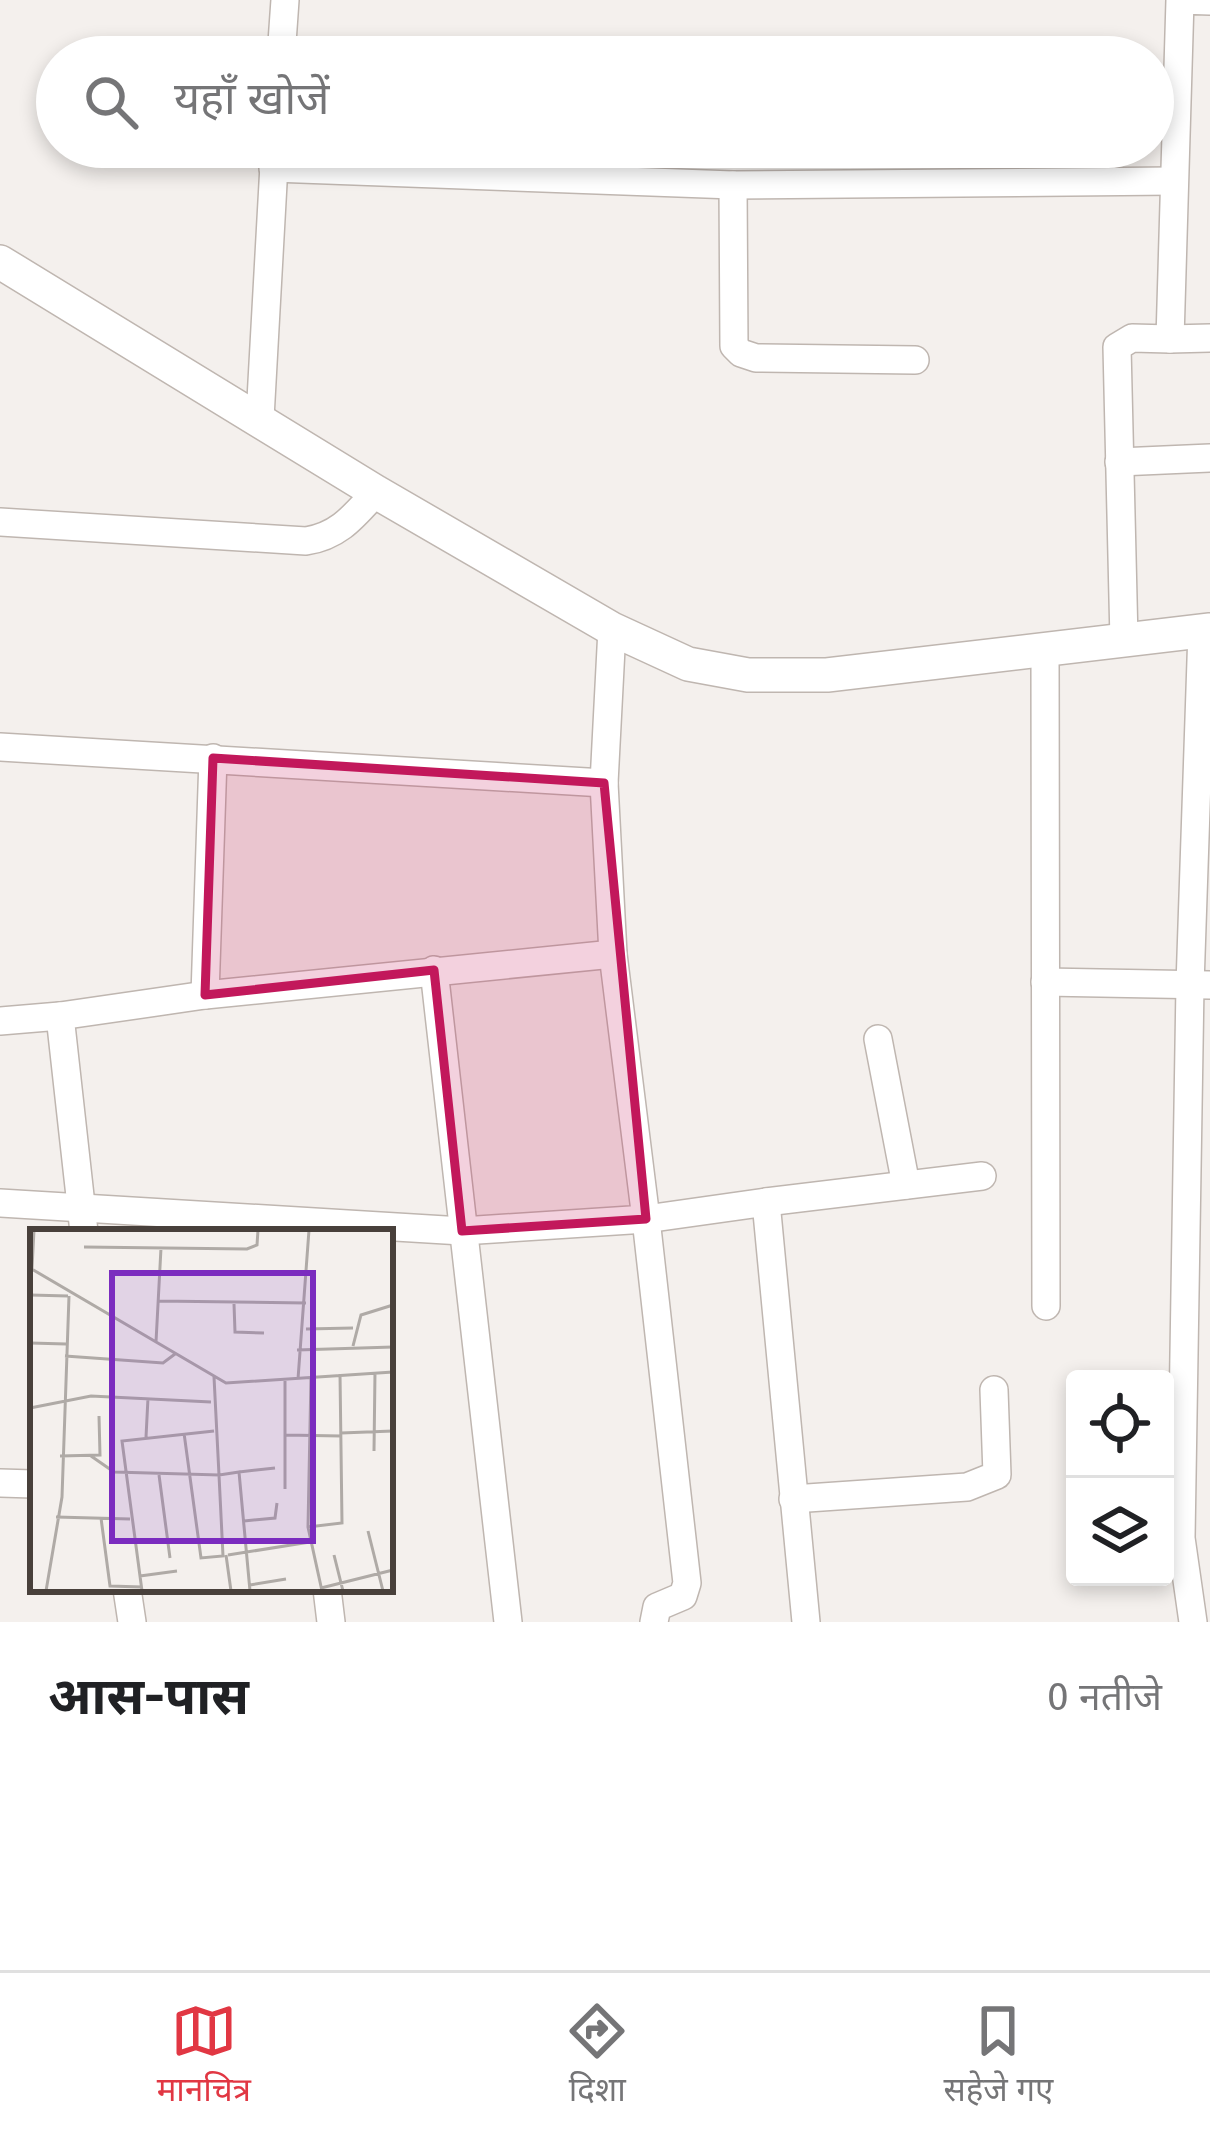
<!DOCTYPE html>
<html lang="hi">
<head>
<meta charset="utf-8">
<style>
	:root { --surface:#fff; --page:#f6f6f6; --text:#202124; --muted:#757577; --line:#e0e0e0; --accent:#e13743 }
	body { margin:0; font-family:"Fira Sans","Noto Sans Devanagari",sans-serif; background:var(--page); color:var(--text) }
	.controls { position:absolute; right:36px; bottom:36px; display:grid; overflow:hidden; border-radius:12px; box-shadow:0 6px 18px #0003 }
	.controls button { width:108px; height:108px; display:grid; place-items:center; padding:0; border:0; border-bottom:3px solid var(--line); background:var(--surface); color:var(--text); font:60px sans-serif }
	.list { margin:0; padding:0; list-style:none }
	h2 { display:flex; justify-content:space-between; align-items:center; height:156px; margin:0; padding:0 48px; font-size:51px }
	h2 small { font-size:39px; font-weight:400; color:var(--muted) }
	.icon { flex:none; width:66px; height:66px; fill:none; stroke:currentColor; stroke-width:2; stroke-linecap:round; stroke-linejoin:round }
	.map { position:relative; flex:none; width:1210px; height:1622px; overflow:hidden }
	.search { position:absolute; background:var(--surface); box-shadow:0 6px 18px #0003; left:36px; right:36px; top:36px; height:132px; display:flex; align-items:center; gap:30px; box-sizing:border-box; padding:0 42px; border-radius:66px; color:var(--muted); font-size:45px }
	.sheet { height:348px; background:var(--surface) }
	nav { display:flex; justify-content:space-around; align-items:center; box-sizing:border-box; height:168px; border-top:3px solid var(--line); background:var(--surface); font-size:33px; color:var(--muted) }
	nav a { display:grid; justify-items:center; gap:6px }
	nav .on { color:var(--accent) }
	.map>svg:first-child { display:block }
	.lines { fill:none; stroke-linecap:round; stroke-linejoin:round }
	.minor-casing { stroke:#bfb6b0; stroke-width:30 }
	.tertiary-casing { stroke:#bfb6b0; stroke-width:36 }
	.minor { stroke:#fff; stroke-width:27 }
	.tertiary { stroke:#fff; stroke-width:33 }
	.marked { fill:#c2185b; fill-opacity:0.2; stroke:#c2185b; stroke-width:9; stroke-linejoin:round }
	.inset-road { fill:none; stroke:#afaaa6; stroke-width:3 }
	.view { fill:#7b2cbf; fill-opacity:0.15; stroke:#7b2cbf; stroke-width:6 }
	.inset-edge { fill:none; stroke:#48403b; stroke-width:6 }
</style>
</head>
<body>
<div class="map">
<svg width="1210" height="1622" viewBox="0 0 1210 1622">
	<rect width="100%" height="100%" fill="#f4f0ed"/>
	<g class="lines">
		<defs>
			<g id="minor">
				<polyline points="281,57 285,0"/>
				<polyline points="273,168 733,185 1174,181"/>
				<polyline points="733,185 734,346 741,353 756,358 915,360"/>
				<polyline points="1170,339 1210,338"/>
				<polyline points="260,418 275,147"/>
				<polyline points="1119,462 1210,458"/>
				<path d="M 0,522 L 306,541 C 339,536 354,516 376,492"/>
				<polyline points="1124,640 1117,347 1132,338 1170,339 1180,0 1210,1"/>
				<polyline points="1045,650 1046,1306"/>
				<polyline points="0,747 604,783"/>
				<polyline points="434,970 508,1622"/>
				<polyline points="1045,982 1210,985"/>
				<polyline points="205,995 213,758"/>
				<polyline points="0,1021 60,1016"/>
				<polyline points="878,1039 906,1185"/>
				<polyline points="766,1202 982,1176"/>
				<polyline points="0,1203 462,1231 646,1219 613,954 604,783 612,629"/>
				<polyline points="84,1232 60,1016 205,995 613,954"/>
				<polyline points="0,1483 33,1484"/>
				<polyline points="793,1499 967,1487 997,1475 994,1390"/>
				<polyline points="127,1589 132,1622"/>
				<polyline points="327,1589 331,1622"/>
				<polyline points="654,1622 657,1607 683,1596 687,1583 646,1219 766,1202 806,1622"/>
				<polyline points="1193,1622 1181,1538 1190,985 1202,631"/>
			</g>
			<polyline id="tertiary" points="0,262 376,492 612,629 688,664 748,675 827,675 1210,630"/>
		</defs>
		<!-- minor casing -->
		<use href="#minor" class="minor-casing"/>
		<!-- tertiary casing -->
		<use href="#tertiary" class="tertiary-casing"/>
		<!-- minor -->
		<use href="#minor" class="minor"/>
		<!-- tertiary -->
		<use href="#tertiary" class="tertiary"/>
	</g>
	<!-- marked area -->
	<path class="marked" d="M 213,758 L 604,783 L 646,1219 L 462,1231 L 434,970 L 205,995 Z"/>
	<!-- overview -->
	<g transform="translate(30 1229)">
		<rect width="363" height="363" fill="#f4f0ed"/>
		<path class="inset-road" d="M 54,18 L 217,20 L 227,16 L 228,1M 0,39 L 196,154 L 363,143M 2,39 L 4,1M 0,66 L 38,67M 128,72 L 276,74M 204,75 L 205,103 L 234,104M 276,100 L 323,99M 126,113 L 131,19M 0,114 L 36,115M 323,117 L 331,86 L 363,76M 267,121 L 363,118M 35,127 L 133,134 L 145,125M 281,148 L 278,298 L 292,362M 268,150 L 279,1M 255,152 L 255,260M 0,179 L 61,167 L 181,173M 154,204 L 171,329 L 193,327 L 189,246 L 209,243 L 220,362M 311,204 L 363,202M 255,206 L 311,207M 116,208 L 118,169M 344,222 L 345,143M 30,227 L 70,226 L 69,187M 61,227 L 84,243 L 189,246 L 184,148M 209,243 L 245,239M 129,246 L 140,329M 26,288 L 100,290M 71,289 L 80,357 L 112,358M 214,292 L 245,289 L 247,274M 278,298 L 312,294 L 310,145M 338,302 L 353,362M 196,326 L 201,362M 198,326 L 280,313M 304,326 L 313,362M 110,347 L 147,342M 220,356 L 256,350M 291,359 L 363,341M 16,362 L 32,268 L 39,67M 112,362 L 92,212 L 184,202"/>
		<path class="view" d="M 82,44 L 283,44 L 283,312 L 82,312 Z"/>
		<rect width="363" height="363" class="inset-edge"/>
	</g>
</svg>
<div class="controls">
<button><svg class="icon" aria-label="locate" viewBox="0 0 24 24"><circle cx="12" cy="12" r="6"/><path d="M12 2v4M12 18v4M2 12h4M18 12h4"/></svg></button>
<button><svg class="icon" aria-label="layers" viewBox="0 0 24 24"><path d="M12 4l9 5-9 5-9-5zM3 14l9 5 9-5"/></svg></button>
</div>
<div class="search"><svg class="icon" aria-label="search" viewBox="0 0 24 24"><circle cx="10" cy="10" r="6"/><path d="M15 15l6 6"/></svg>यहाँ खोजें</div>
</div>
<section class="sheet">
<h2>आस-पास<small>0 नतीजे</small></h2>
<ul class="list">
</ul>
</section>
<nav>
<a class="on"><svg class="icon" aria-label="map" viewBox="0 0 24 24"><path d="M3 6l6-2 6 2 6-2v14l-6 2-6-2-6 2zM9 4v14M15 6v14"/></svg>मानचित्र</a>
<a><svg class="icon" aria-label="directions" viewBox="0 0 24 24"><path d="M12 3l9 9-9 9-9-9zM9 14v-3h6M13 9l2 2-2 2"/></svg>दिशा</a>
<a><svg class="icon" aria-label="saved" viewBox="0 0 24 24"><path d="M7 4h10v16l-5-4-5 4z"/></svg>सहेजे गए</a>
</nav>
</body>
</html>
